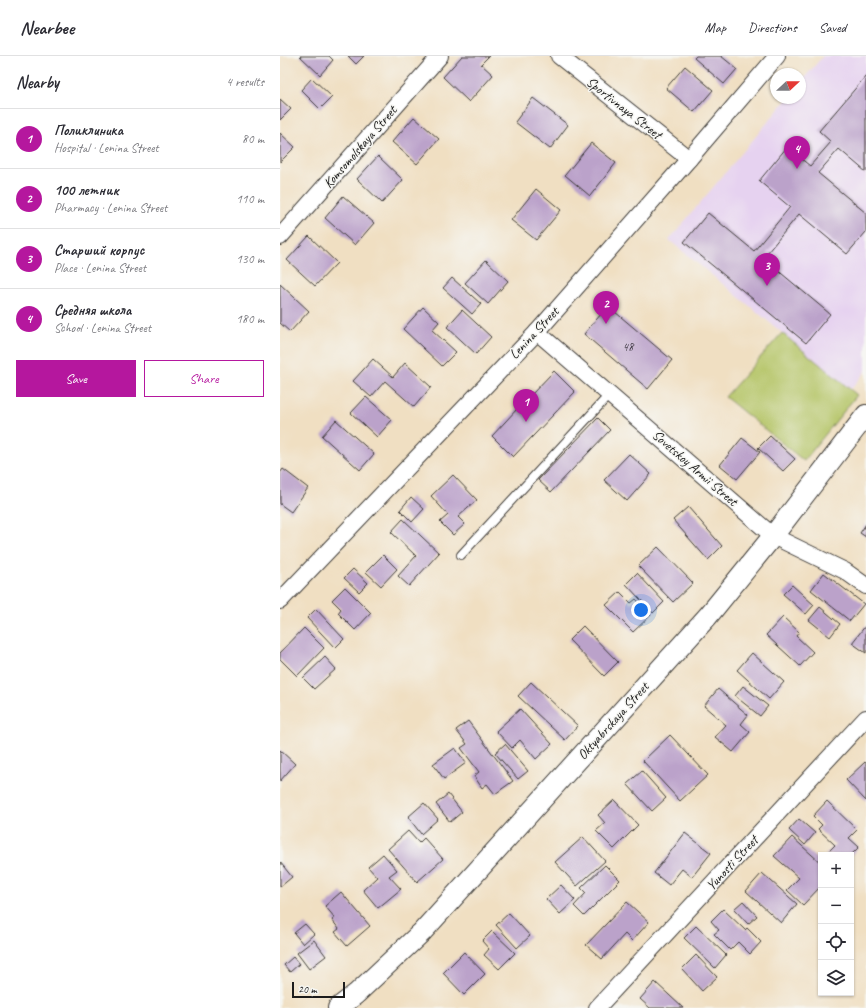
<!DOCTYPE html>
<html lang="en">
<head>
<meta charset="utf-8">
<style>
	:root { --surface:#fff; --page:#f2f2f3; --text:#2b2b33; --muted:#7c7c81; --line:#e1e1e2; --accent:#b5179e }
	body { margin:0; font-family:Caveat,sans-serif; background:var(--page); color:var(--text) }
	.controls { position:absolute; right:12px; bottom:12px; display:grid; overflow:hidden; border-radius:0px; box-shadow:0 1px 3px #0004 }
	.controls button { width:36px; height:36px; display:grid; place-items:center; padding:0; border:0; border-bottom:1px solid var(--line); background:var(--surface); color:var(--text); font:20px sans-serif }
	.compass { position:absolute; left:490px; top:12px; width:36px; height:36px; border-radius:50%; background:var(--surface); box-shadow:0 1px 3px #0004; rotate:68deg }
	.scale { position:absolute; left:12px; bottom:10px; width:53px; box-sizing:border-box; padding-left:4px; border:2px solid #1c1c1c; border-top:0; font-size:11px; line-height:14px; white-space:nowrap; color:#1c1c1c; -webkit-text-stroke:3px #f6f6f2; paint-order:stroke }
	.you { position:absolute; left:361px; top:554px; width:14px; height:14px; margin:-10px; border:3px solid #fff; border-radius:50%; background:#1a73e8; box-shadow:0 0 0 6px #1a73e833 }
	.badge { display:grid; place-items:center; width:26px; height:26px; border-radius:50%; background:var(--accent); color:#fff; font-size:13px; font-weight:700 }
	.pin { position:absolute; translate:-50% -33px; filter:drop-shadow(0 1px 2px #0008) }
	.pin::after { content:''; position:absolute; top:21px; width:14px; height:12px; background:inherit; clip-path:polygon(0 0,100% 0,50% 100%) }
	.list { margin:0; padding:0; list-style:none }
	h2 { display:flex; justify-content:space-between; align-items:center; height:52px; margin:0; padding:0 16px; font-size:17px }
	h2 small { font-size:13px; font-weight:400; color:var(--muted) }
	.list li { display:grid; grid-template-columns:26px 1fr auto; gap:12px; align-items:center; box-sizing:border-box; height:60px; padding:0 16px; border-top:1px solid var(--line) }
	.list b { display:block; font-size:15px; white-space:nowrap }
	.list p { margin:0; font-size:13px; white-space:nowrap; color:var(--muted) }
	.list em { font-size:13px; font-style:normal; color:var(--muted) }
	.actions { display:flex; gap:8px; padding:12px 16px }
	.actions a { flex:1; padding:9px 0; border:1px solid var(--accent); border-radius:0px; text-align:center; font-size:14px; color:var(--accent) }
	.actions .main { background:var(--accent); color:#fff }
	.icon { flex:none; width:22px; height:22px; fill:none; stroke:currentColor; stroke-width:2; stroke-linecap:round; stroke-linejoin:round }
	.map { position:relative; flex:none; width:586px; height:952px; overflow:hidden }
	header { display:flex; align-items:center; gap:24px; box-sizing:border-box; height:56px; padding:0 20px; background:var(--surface); border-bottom:1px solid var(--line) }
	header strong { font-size:19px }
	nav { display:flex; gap:22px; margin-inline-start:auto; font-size:14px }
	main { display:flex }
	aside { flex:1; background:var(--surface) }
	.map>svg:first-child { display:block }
	.built { fill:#e6d2f0 }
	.green { fill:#b5c568; stroke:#687042 }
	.building { fill:#bba2ca }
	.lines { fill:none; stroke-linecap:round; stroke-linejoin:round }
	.service-casing { stroke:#3c3935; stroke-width:10 }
	.minor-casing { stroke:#3c3935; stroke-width:18 }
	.tertiary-casing { stroke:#3c3935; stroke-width:22 }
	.service { stroke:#fff; stroke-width:8 }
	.minor { stroke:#fff; stroke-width:16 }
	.tertiary { stroke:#fff; stroke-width:20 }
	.labels { text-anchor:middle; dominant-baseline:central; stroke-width:3; stroke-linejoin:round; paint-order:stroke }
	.number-label { font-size:12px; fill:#443e48 }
	.street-label { font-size:14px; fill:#1c1c1c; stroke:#f6f6f2 }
</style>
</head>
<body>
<header>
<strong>Nearbee</strong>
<nav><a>Map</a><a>Directions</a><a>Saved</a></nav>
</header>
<main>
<aside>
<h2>Nearby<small>4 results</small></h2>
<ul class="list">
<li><span class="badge">1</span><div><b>Поликлиника</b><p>Hospital · Lenina Street</p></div><em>80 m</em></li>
<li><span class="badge">2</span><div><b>100 летник</b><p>Pharmacy · Lenina Street</p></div><em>110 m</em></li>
<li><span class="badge">3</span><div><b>Старший корпус</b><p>Place · Lenina Street</p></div><em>130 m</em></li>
<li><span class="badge">4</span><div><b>Средняя школа</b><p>School · Lenina Street</p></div><em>180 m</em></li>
</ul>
<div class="actions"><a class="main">Save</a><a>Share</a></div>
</aside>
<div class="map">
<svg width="586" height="952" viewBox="0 0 586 952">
	<rect width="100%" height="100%" fill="#f6f6f2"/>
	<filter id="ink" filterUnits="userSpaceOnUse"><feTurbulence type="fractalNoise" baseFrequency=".025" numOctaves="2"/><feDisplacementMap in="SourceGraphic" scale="8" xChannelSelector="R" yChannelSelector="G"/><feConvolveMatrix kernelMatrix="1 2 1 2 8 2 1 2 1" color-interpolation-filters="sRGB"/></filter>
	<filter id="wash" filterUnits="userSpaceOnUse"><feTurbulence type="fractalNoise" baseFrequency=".012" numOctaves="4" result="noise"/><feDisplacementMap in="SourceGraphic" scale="16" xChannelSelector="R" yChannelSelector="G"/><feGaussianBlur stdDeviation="0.9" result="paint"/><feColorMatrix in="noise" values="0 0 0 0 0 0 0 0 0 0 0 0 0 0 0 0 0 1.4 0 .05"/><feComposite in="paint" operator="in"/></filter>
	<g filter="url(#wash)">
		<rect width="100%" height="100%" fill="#f0dfc2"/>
		<!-- built -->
		<polygon class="built" points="543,0 586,0 586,315 571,333 389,184 508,42 520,42 520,27"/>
		<!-- green -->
		<polygon class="green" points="502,277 577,339 524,405 445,341"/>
		<g id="blocks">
			<!-- building -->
			<g class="building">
				<polygon points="20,0 49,0 53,4 40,19"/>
				<polygon points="68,0 84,0 76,8"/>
				<polygon points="182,0 209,0 201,8 213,19 189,46 163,21"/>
				<polygon points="416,0 441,0 457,13 444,28 414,2"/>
				<polygon points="405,10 433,34 414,56 386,32"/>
				<polygon points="586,20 586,116 559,93 538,117 586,157 586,176 567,198 519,158 483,202 550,258 526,287 404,186 428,157 474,195 510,151 479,125 507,91 530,110 551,86 539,75"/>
				<polygon points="32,22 52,41 40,53 21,34"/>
				<polygon points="253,42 288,69 270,93 235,66"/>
				<polygon points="0,43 11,53 0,64"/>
				<polygon points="134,61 159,83 137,108 112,86"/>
				<polygon points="0,77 15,91 0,106"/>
				<polygon points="311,87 336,107 310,140 285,119"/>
				<polygon points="98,100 123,124 102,147 77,123"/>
				<polygon points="256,133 281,154 256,184 231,164"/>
				<polygon points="63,140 94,167 75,189 45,162"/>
				<polygon points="29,180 57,207 35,230 7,204"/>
				<polygon points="206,204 228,225 208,248 185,227"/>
				<polygon points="172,222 201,248 192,258 163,232"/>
				<polygon points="0,228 29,255 10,276 0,267"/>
				<polygon points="328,250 392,304 368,333 304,278"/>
				<polygon points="143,251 159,266 152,274 176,296 162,310 123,273"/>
				<polygon points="182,254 211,281 196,298 167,271"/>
				<polygon points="93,303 113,321 125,307 151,331 134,351 105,325 91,341 73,325"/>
				<polygon points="274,315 295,336 233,401 212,380 238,352 235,349 247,337 250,340"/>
				<polygon points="86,341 112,364 97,381 71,357"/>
				<polygon points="318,362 330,374 271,436 258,424"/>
				<polygon points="56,364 94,398 80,414 42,380"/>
				<polygon points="490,380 515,403 503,415 478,392"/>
				<polygon points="462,382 480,396 457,423 440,409"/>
				<polygon points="349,398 371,418 347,445 324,424"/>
				<polygon points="3,413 28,432 11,456 0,448 0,417"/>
				<polygon points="173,419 197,444 178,461 185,468 173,479 160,466 168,459 151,440"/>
				<polygon points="131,441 144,453 132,466 120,454"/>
				<polygon points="408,451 442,490 428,504 393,464"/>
				<polygon points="123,463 159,497 129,530 118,520 136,500 111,476"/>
				<polygon points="586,468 586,481 580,477"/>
				<polygon points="378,491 413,527 393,546 358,510"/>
				<polygon points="103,499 117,513 101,530 86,516"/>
				<polygon points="73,513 88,527 79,536 64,522"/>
				<polygon points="357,517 384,546 373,557 346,528"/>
				<polygon points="544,517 584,548 570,565 531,534"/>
				<polygon points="512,529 534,549 526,558 503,538"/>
				<polygon points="65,531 91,557 75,574 58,557 61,553 52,544"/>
				<polygon points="340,536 351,547 356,543 371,559 353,576 326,549"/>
				<polygon points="540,551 560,568 550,581 529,564"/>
				<polygon points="36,553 64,583 55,592 27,562"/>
				<polygon points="503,561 519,576 516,580 533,596 520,610 486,579"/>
				<polygon points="586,569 586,597 572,587"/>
				<polygon points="303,570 338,606 324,620 289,584"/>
				<polygon points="24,572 44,592 17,620 0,603 0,597"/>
				<polygon points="472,597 504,626 489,643 457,614"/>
				<polygon points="45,601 56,613 34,633 23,622"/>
				<polygon points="251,626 298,670 285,684 238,640"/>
				<polygon points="463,630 488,650 480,660 455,640"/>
				<polygon points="438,633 468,659 461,668 470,676 453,696 435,681 446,669 424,650"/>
				<polygon points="240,653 272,688 256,703 240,684 232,692 216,675"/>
				<polygon points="188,665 233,725 215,738 207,728 202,732 194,720 199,716 181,692 187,688 176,674"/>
				<polygon points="390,679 428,719 400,745 363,705"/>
				<polygon points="225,688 248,715 238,723 215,697"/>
				<polygon points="175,692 186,707 164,723 153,708"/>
				<polygon points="0,694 15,708 0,725"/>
				<polygon points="585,706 586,707 586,745 566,724"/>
				<polygon points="362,715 386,742 372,755 347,728"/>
				<polygon points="168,738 182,756 170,766 156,748"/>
				<polygon points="334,744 358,769 334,793 316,775 325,767 318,759"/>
				<polygon points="547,745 577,774 569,782 579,791 571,799 545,799 555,789 538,773 542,769 533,760"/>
				<polygon points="144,747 158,763 141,778 128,761"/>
				<polygon points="519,763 535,777 525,789 509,774"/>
				<polygon points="128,775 139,787 144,782 163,803 137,826 108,793"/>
				<polygon points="405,777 431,797 412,821 402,813 389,829 374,817"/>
				<polygon points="303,781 325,805 297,830 275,806"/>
				<polygon points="512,781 541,807 541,830 523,849 507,834 519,822 494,800"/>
				<polygon points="103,798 117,814 109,820 121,833 98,852 83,834 97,821 88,811"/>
				<polygon points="0,806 12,821 0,831"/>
				<polygon points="325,809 340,824 304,860 294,850 306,837 301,832"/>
				<polygon points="482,817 517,848 501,867 466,835"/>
				<polygon points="281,829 295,844 280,858 266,843"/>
				<polygon points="61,836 90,870 67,890 55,876 59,873 52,864 55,862 45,850"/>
				<polygon points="463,845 477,860 468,868 454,853"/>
				<polygon points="347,846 369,866 352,885 345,878 322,903 306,889"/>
				<polygon points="443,853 465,874 467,872 481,886 470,898 458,886 450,894 434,878 439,874 431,865"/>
				<polygon points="229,857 250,880 237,892 216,869"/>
				<polygon points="25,868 34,878 23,888 14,877"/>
				<polygon points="416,870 446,899 435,912 404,882"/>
				<polygon points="212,875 235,897 219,913 204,899 209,893 202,885"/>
				<polygon points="34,884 46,900 29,913 17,897"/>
				<polygon points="184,896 205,918 184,939 163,917"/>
				<polygon points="416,899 437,921 422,935 402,913"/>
				<polygon points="13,901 19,908 10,916 4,909"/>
				<polygon points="375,926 403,952 370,952 360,943"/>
			</g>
		</g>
	</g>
	<g filter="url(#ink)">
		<use href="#blocks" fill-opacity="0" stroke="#3c3935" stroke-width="1"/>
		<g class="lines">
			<defs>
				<polyline id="service" points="181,499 330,338"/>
				<g id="minor">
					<polyline points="279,0 409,103"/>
					<polyline points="0,181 160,0"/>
					<polyline points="257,276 493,480 565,515 586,530"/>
					<polyline points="0,545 257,276 409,103 497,0"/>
					<polyline points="317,952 586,662"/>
				</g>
				<polyline id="tertiary" points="58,952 76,938 142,876 428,560 493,480 586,359"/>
			</defs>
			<!-- service casing -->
			<use href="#service" class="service-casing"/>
			<!-- minor casing -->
			<use href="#minor" class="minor-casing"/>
			<!-- tertiary casing -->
			<use href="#tertiary" class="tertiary-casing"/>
			<!-- service -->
			<use href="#service" class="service"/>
			<!-- minor -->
			<use href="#minor" class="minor"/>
			<!-- tertiary -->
			<use href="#tertiary" class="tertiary"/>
		</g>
	</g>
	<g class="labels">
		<!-- number labels -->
		<g class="number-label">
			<text x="348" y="291">48</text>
		</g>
		<!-- street labels -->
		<g class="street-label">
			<text transform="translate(344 52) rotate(38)">Sportivnaya Street</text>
			<text transform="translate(80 91) rotate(-49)">Komsomolskaya Street</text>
			<text transform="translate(254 277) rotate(-47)">Lenina Street</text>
			<text transform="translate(415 412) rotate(41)">Sovetskoy Armii Street</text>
			<text transform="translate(333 665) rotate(-48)">Oktyabrskaya Street</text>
			<text transform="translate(452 807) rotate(-47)">Yunosti Street</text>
		</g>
	</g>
</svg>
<div class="controls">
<button>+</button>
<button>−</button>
<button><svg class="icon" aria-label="locate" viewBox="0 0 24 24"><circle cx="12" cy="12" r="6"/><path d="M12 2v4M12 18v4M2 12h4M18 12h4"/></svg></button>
<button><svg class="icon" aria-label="layers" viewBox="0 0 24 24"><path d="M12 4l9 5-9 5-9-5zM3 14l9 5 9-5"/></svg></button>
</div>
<svg class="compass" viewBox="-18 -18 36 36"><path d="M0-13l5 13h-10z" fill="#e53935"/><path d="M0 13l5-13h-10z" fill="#7c7c81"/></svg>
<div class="scale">20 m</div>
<div class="you"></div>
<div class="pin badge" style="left:246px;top:366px">1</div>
<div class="pin badge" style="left:326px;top:268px">2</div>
<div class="pin badge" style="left:487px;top:230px">3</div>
<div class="pin badge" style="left:517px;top:113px">4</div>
</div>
</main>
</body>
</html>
